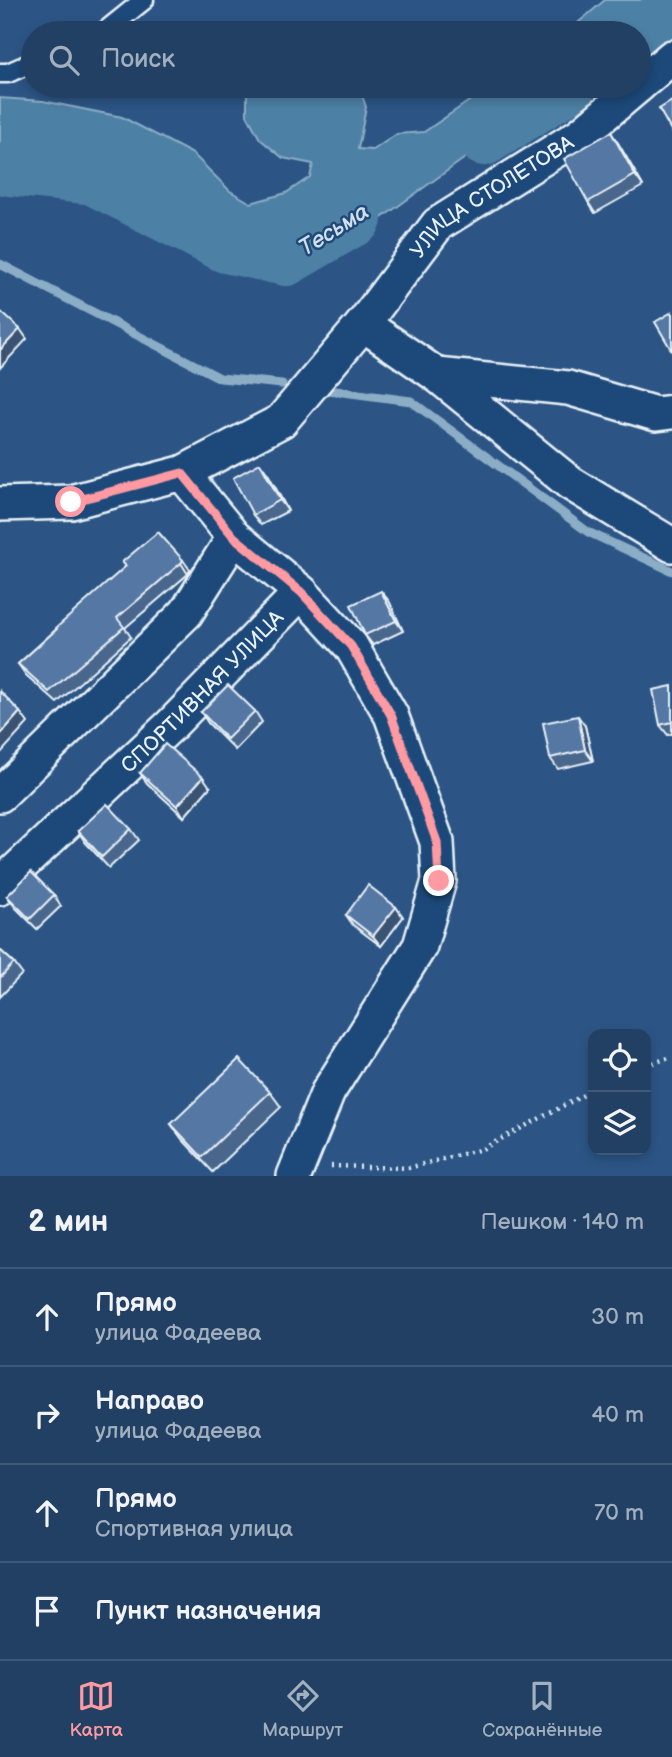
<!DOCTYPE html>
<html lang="ru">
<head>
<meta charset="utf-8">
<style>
	:root { --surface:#214064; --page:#29476a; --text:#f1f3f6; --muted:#a2afbf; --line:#3e5978; --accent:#ff9aa2 }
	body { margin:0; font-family:"Balsamiq Sans",sans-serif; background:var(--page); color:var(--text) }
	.controls { position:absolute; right:21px; bottom:21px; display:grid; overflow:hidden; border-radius:14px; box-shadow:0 4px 10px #0003 }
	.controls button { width:63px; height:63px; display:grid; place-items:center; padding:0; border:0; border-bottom:2px solid var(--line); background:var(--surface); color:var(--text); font:35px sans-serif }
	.stop { position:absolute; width:21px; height:21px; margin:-16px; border:5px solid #ff9aa2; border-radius:50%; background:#fff }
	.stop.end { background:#ff9aa2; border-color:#fff; box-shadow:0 2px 7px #0008 }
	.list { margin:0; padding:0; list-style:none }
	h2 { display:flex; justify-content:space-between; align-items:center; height:91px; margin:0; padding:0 28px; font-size:30px }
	h2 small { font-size:23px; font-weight:400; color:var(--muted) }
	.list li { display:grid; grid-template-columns:46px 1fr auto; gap:21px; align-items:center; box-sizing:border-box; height:98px; padding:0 28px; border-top:2px solid var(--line) }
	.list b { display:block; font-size:26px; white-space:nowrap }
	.list p { margin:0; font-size:23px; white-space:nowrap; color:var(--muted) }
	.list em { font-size:23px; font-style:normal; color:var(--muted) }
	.icon { flex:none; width:38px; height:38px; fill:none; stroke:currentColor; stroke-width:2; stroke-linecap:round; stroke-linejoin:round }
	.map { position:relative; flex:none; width:672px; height:1176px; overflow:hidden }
	.search { position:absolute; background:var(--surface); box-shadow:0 4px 10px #0003; left:21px; right:21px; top:21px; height:77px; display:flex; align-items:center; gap:18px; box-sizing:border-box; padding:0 24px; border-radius:38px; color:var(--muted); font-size:26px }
	.sheet { height:483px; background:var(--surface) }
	nav { display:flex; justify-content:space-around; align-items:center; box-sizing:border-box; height:98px; border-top:2px solid var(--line); background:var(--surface); font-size:19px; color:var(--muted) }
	nav a { display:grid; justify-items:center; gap:4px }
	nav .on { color:var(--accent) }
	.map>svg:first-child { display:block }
	.water { fill:#4d80a5; stroke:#8badc6; stroke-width:2 }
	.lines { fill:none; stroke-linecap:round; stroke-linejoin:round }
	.stream { stroke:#8badc6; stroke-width:9 }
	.river { stroke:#4d80a5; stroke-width:52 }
	.service-casing { stroke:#e8f1f8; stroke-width:23 }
	.minor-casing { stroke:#e8f1f8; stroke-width:38 }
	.path { stroke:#e8f1f8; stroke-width:4.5; stroke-dasharray:2 5; stroke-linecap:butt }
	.service { stroke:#1f4a7a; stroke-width:18 }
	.minor { stroke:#1f4a7a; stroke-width:33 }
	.wall { fill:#48668c; stroke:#e8f1f8; stroke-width:2 }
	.shaded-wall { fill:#3b5372; stroke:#e8f1f8; stroke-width:2 }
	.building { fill:#5477a3; stroke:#e8f1f8; stroke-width:2 }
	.route { stroke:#ff9aa2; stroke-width:9 }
	.labels { text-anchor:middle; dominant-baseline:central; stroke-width:5; stroke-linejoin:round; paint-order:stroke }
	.street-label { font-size:21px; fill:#e8f1f8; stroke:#1f4a7a }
	.water-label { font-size:23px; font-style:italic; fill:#d1e0ec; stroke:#1f4a7a }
</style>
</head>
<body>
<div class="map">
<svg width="672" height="1176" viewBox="0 0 672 1176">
	<rect width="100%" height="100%" fill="#2c5585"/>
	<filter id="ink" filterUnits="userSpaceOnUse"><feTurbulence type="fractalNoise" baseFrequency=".0143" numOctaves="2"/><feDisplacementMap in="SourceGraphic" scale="14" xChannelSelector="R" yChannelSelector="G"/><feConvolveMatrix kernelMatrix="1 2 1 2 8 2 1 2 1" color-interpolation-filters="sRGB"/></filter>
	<g filter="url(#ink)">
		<!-- water -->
		<g class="water">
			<polygon points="605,0 671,0 628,33 566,33"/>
			<polygon points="247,86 359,86 366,107 358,149 373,150 397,134 424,132 491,86 563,86 531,113 458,163 344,245 304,257 242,246 170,193 97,162 0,153 0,98 43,101 122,117 193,154 230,191 251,203 286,193 310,177 313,164 283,158 260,139 247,115"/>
		</g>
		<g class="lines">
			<!-- stream -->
			<g class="stream">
				<polyline points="0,264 220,378 282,384"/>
				<polyline points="328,390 411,401 588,532 672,571"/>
			</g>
			<!-- river -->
			<g class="river">
				<polyline points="639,36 672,8"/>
				<polyline points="484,140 570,86"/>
				<polyline points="0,169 93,179 226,247 286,260 356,219"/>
			</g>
			<defs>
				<g id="service">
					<polyline points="103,33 144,0"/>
					<polyline points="0,73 8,73 33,62"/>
				</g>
				<g id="minor">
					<polyline points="639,85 672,57"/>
					<polyline points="363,324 437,375 568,388 656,414 672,412"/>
					<polyline points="437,375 570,483 672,545"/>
					<polyline points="182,473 234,537 301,592"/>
					<path id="s1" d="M 0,504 L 71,502 L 182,473 L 281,421 L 363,324 L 438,224 L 580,135 L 638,86"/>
					<polyline points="0,795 186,613 234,537"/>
					<path id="s2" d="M 0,888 L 13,873 L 171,725 L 301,592 L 351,646 L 391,715 L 437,842 L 439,881 L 420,946 L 328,1092 L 294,1176"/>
				</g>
			</defs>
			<!-- service casing -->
			<use href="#service" class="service-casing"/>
			<!-- minor casing -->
			<use href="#minor" class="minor-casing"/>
			<!-- path -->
			<g class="path">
				<polyline points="646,1065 672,1057"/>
				<polyline points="331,1166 408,1168 482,1149 593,1090"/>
			</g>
			<!-- service -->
			<use href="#service" class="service"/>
			<!-- minor -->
			<use href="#minor" class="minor"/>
		</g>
		<!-- wall -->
		<g class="wall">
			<polygon points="618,143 643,186 595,213 588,202"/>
			<polygon points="268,474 288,511 261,525 253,515"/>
			<polygon points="158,532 190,570 188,574 125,628 131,637 57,703 26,675 18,664 125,567"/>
			<polygon points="389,601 403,631 373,645 365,635"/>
			<polygon points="672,686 672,734 668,735 660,725"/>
			<polygon points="255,711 262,722 235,750 208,723 201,712"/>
			<polygon points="585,726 593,761 558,769 550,758"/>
			<polygon points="140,773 210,787 184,817 147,783"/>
			<polygon points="131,829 139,840 109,868 85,842 78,831"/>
			<polygon points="54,895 61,906 37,929 15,907 7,896"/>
			<polygon points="396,907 403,917 381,946 353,925 346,915"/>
			<polygon points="0,950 14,963 22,974 0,997"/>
			<polygon points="270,1092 281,1107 213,1172 182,1139 171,1124"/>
		</g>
		<!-- shaded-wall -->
		<g class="shaded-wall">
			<polygon points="611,132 618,143 643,186 635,175"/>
			<polygon points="20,329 27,339 0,368 0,350"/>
			<polygon points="260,463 268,474 288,511 280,500"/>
			<polygon points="183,560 190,570 188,574 181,563"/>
			<polygon points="381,591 389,601 403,631 396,621"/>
			<polygon points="20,712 28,723 0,754 0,735"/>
			<polygon points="578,716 585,726 593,761 585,750"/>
			<polygon points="203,777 210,787 184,817 177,806"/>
			<polygon points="396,907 403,917 381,946 373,936"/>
		</g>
		<!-- building -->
		<g class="building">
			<polygon points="672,101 672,132 659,109"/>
			<polygon points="611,132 635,175 588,202 564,159"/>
			<polygon points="0,311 20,329 0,350"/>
			<polygon points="672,312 672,351 655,322"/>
			<polygon points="260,463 280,500 253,515 233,478"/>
			<polygon points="158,532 183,560 181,563 117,618 124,627 49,692 18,664 57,629 56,628 126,566 122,562"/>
			<polygon points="381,591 396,621 365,635 351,605"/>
			<polygon points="228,685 255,711 227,739 201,712"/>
			<polygon points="672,686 672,722 660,725 653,690"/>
			<polygon points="0,691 20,712 0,735"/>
			<polygon points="578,716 585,750 550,758 543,723"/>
			<polygon points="165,744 203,777 177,806 140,773"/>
			<polygon points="107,804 131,829 102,857 78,831"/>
			<polygon points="31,872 54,895 30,919 7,896"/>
			<polygon points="368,885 396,907 373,936 346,915"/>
			<polygon points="0,950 14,963 0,978"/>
			<polygon points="239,1059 270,1092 202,1157 171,1124"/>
		</g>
	</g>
	<g class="lines" filter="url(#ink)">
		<!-- route -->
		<polyline class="route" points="71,502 182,473 234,537 301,592 351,646 391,715 437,842 439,881"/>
	</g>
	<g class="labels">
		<!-- street labels -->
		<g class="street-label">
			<text stroke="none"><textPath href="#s1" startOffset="609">УЛИЦА СТОЛЕТОВА</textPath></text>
			<text stroke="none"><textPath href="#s2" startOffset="282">СПОРТИВНАЯ УЛИЦА</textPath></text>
		</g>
		<!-- water labels -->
		<g class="water-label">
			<text transform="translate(334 230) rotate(-32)">Тесьма</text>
		</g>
	</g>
</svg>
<div class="controls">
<button><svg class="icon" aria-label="locate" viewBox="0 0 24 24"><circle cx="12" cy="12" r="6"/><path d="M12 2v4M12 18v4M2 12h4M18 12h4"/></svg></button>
<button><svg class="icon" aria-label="layers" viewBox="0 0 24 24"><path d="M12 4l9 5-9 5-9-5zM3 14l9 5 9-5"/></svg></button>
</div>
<div class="stop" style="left:71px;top:502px"></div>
<div class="stop end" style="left:439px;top:881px"></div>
<div class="search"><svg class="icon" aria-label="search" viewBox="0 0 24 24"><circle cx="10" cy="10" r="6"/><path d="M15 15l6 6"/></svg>Поиск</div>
</div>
<section class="sheet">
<h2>2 мин<small>Пешком · 140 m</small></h2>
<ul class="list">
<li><svg class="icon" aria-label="ahead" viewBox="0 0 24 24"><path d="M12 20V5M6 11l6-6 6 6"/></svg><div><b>Прямо</b><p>улица Фадеева</p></div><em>30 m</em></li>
<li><svg class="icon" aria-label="right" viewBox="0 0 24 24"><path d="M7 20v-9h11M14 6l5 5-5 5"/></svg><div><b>Направо</b><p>улица Фадеева</p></div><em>40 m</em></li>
<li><svg class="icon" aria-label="ahead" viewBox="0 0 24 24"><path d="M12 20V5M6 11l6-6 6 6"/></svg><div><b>Прямо</b><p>Спортивная улица</p></div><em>70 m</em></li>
<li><svg class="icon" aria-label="arrive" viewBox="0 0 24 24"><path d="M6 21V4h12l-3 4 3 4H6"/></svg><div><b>Пункт назначения</b></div></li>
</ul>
</section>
<nav>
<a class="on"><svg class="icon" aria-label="map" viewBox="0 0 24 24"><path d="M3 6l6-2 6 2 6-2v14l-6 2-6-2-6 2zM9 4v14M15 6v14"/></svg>Карта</a>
<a><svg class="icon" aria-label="directions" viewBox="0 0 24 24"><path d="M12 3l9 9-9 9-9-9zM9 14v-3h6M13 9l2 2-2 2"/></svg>Маршрут</a>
<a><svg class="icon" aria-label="saved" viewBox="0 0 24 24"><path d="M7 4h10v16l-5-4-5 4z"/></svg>Сохранённые</a>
</nav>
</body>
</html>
